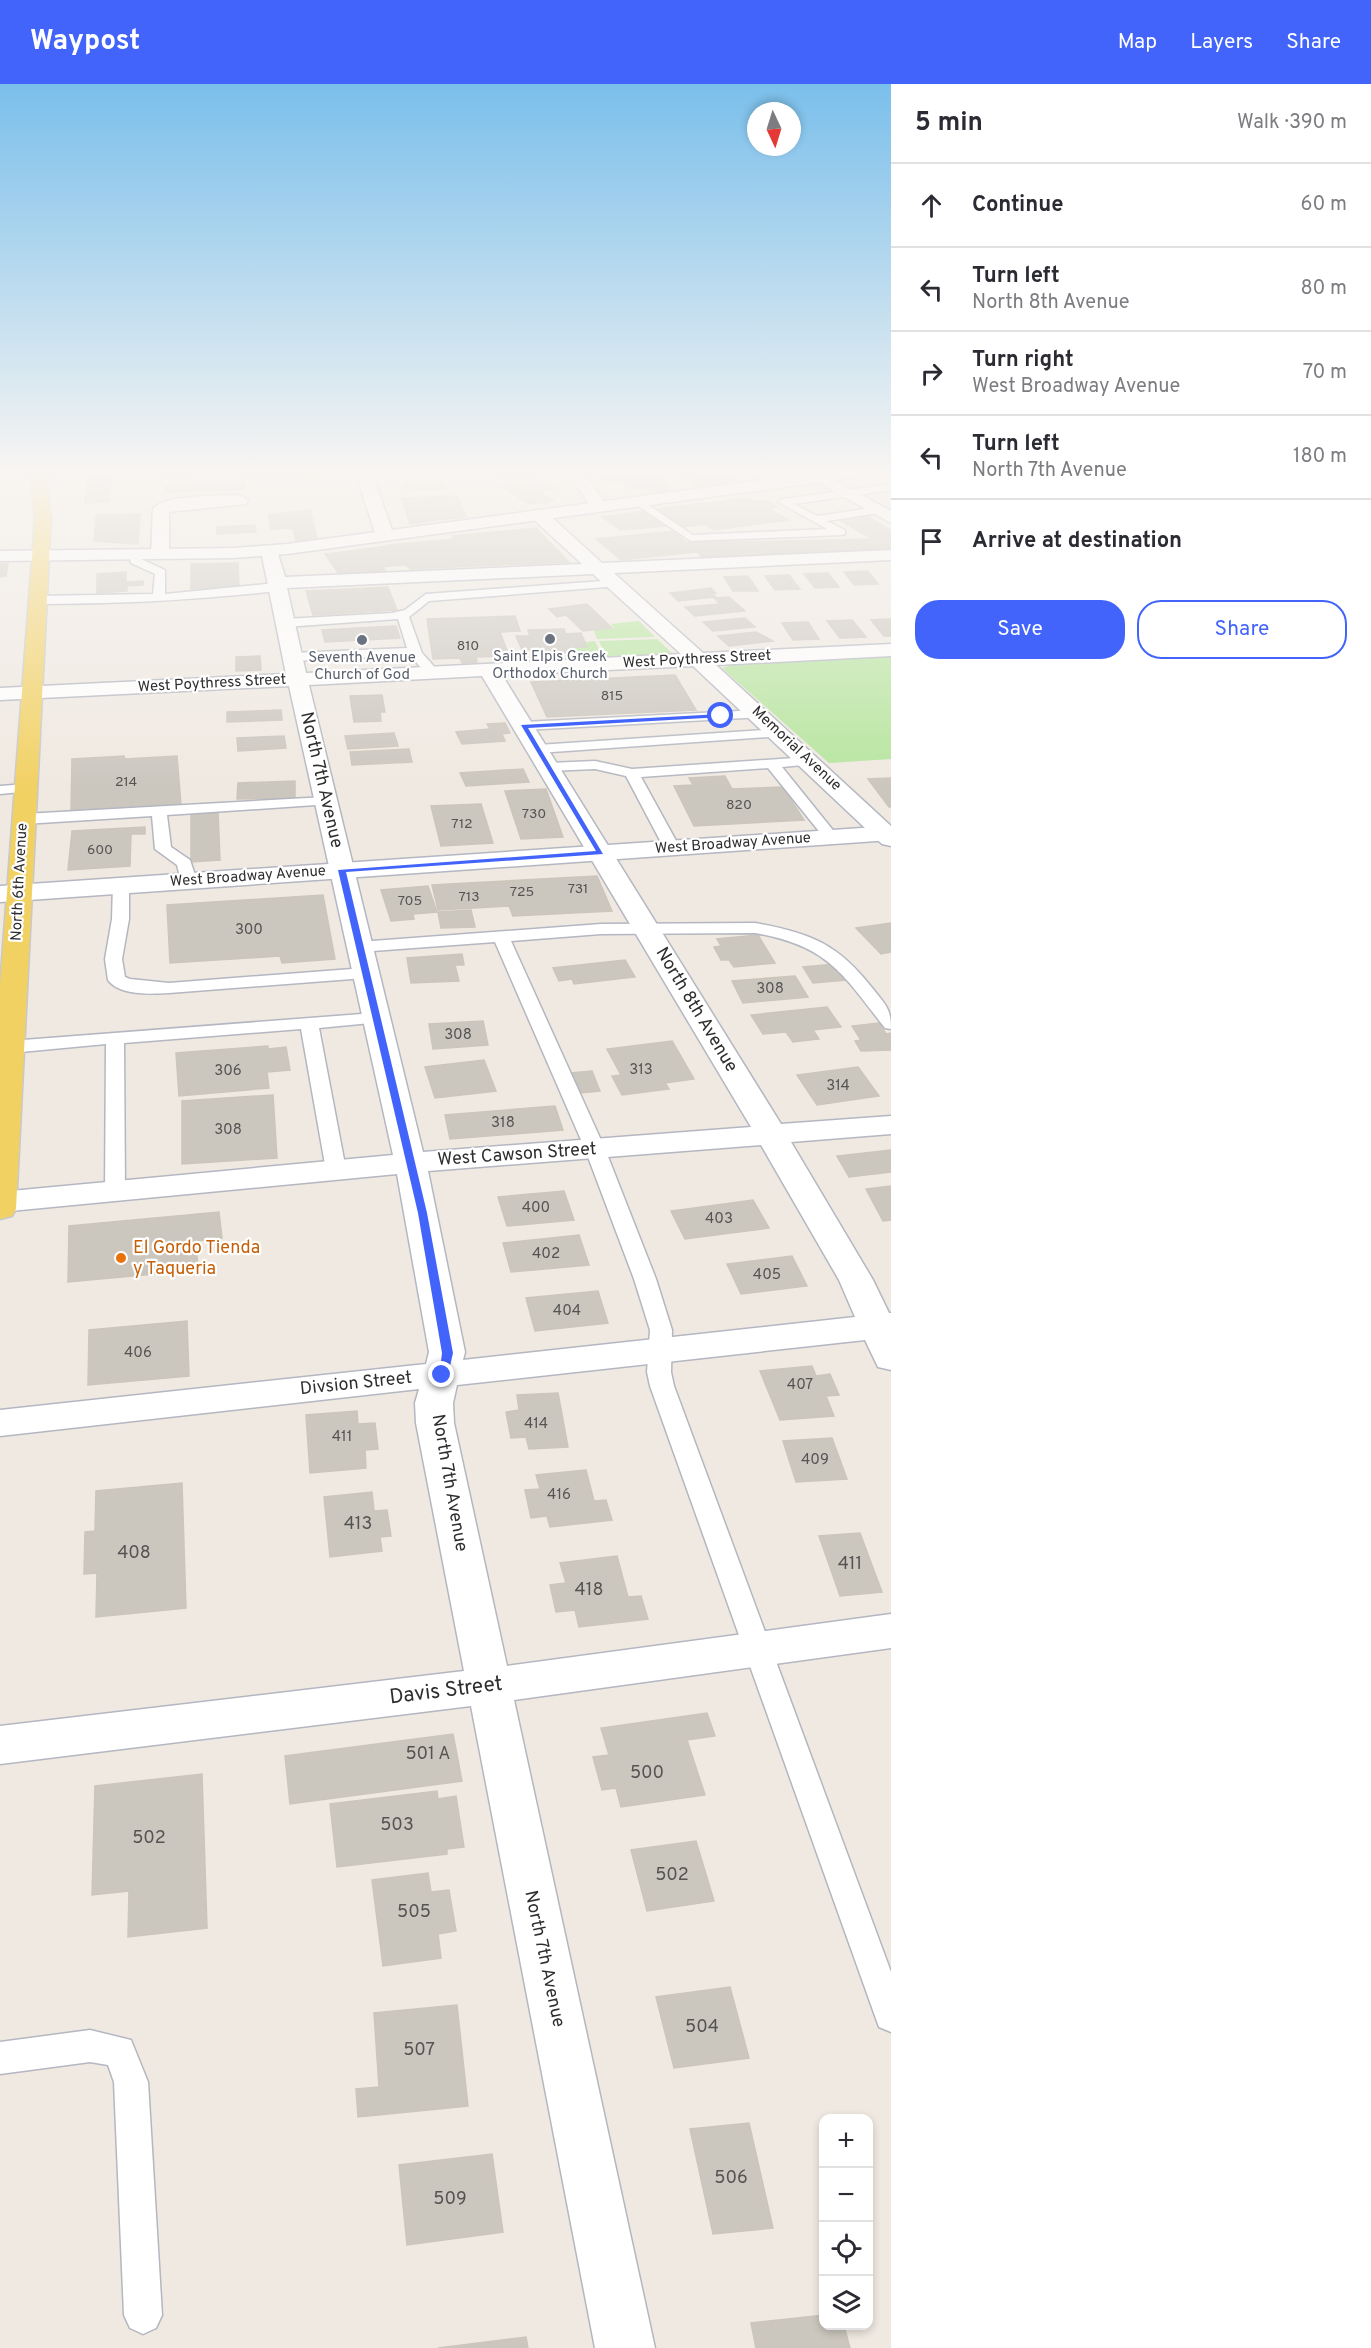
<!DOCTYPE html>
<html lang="en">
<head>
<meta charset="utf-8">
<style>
	:root { --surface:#fff; --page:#f7f7f7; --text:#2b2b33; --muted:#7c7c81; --line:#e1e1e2; --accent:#4264fb }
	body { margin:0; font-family:Overpass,sans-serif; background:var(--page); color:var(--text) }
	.controls { position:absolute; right:18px; bottom:18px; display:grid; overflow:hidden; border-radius:12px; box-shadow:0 3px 9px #0003 }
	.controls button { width:54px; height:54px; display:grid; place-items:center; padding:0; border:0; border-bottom:2px solid var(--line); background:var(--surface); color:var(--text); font:30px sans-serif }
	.compass { position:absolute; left:747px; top:18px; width:54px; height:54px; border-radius:50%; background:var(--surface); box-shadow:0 3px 9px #0003; rotate:176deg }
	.stop { position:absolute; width:18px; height:18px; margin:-14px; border:4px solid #4264fb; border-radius:50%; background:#fff }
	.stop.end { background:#4264fb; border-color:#fff; box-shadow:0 2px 6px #0008 }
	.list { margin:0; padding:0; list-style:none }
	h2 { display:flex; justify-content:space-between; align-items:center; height:78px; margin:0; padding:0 24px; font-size:26px }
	h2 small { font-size:20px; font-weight:400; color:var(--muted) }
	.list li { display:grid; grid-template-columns:39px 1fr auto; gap:18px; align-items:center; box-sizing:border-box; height:84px; padding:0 24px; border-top:2px solid var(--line) }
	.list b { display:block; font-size:22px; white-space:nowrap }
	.list p { margin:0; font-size:20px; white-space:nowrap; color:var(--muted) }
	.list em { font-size:20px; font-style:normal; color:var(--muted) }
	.actions { display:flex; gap:12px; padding:18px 24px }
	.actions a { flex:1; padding:14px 0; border:2px solid var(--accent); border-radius:24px; text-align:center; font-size:21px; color:var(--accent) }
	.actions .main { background:var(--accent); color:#fff }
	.icon { flex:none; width:33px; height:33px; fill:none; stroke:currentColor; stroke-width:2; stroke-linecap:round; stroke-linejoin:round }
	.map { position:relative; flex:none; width:891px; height:2264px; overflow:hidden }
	header { display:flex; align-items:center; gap:36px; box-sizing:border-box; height:84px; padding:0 30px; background:var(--accent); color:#fff }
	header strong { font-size:28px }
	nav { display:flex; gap:33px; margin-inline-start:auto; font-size:21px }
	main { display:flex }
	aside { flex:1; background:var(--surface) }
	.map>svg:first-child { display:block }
	.green { fill:#b6e59e }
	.building { fill:#cbc7bf; stroke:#cbc5ba; stroke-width:1.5 }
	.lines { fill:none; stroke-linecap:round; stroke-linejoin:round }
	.lane-casing { stroke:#b4b7c1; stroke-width:3 }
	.street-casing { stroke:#b4b7c1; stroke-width:3 }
	.secondary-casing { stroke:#b4b7c1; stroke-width:3 }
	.primary-casing { stroke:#c9c9c9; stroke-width:3 }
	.lane { fill:#fff; fill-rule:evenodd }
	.street { fill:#fff; fill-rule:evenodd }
	.secondary { fill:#fff; fill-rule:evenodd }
	.primary { fill:#f2d163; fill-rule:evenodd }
	.route { fill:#4264fb }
	.worship-dot { fill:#6b7280; stroke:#fff; stroke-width:2 }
	.food-dot { fill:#e8710a; stroke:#fff; stroke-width:2 }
	.labels { text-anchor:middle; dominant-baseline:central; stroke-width:4.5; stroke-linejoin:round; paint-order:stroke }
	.far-number-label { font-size:14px; fill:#555452 }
	.far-worship-label { font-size:15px; fill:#5b616d; stroke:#fff }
	.far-street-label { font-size:15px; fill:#2e2e2e; stroke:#fff }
	.number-label { font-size:15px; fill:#555452 }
	.street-label { font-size:18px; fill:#2e2e2e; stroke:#fff }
	.food-label { font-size:18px; fill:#c56008; stroke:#fff; text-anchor:start }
	.near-number-label { font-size:18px; fill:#555452 }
	.near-street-label { font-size:21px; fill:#2e2e2e; stroke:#fff }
</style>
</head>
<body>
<header>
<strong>Waypost</strong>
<nav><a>Map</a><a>Layers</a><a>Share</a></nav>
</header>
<main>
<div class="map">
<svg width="891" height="2264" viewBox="0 0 891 2264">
	<rect width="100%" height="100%" fill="#efe9e1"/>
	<!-- green -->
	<g class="green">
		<polygon points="639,537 655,553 597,555 594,546 614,544 611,540"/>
		<polygon points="657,555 673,570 606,573 599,557"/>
		<polygon points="595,557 603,573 570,575 567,569 572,563 587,563 585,558"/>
		<polygon points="891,573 891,675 829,679 722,584 735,580"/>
	</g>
	<!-- building -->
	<g class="building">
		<polygon points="89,387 112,387 109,418 85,419"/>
		<polygon points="166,387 187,387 186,393 165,394"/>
		<polygon points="243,387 320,387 321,392 244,394"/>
		<polygon points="500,387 534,387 537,391 504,394"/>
		<polygon points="625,387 657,387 648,388 669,401 662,402 671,407 653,410 644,404 634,406 619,397 605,399 599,390"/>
		<polygon points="684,387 728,387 736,397 696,402"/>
		<polygon points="544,397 556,405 538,407 554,417 529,420 502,402"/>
		<polygon points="244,398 245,405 166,408 166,401"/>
		<polygon points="442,398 444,405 406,406 404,399"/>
		<polygon points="457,412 466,433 438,436 429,413"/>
		<polygon points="429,413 438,436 410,440 401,414"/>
		<polygon points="748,414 754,418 766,416 778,423 769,425 789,436 714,446 705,440 684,443 656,425"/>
		<polygon points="310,426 317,454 296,457 293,444 271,445 268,431"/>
		<polygon points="646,427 666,442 621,446 602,433"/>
		<polygon points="140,430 138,460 94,457 96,431"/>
		<polygon points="867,432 891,446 891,465 701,473 698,468 621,476 596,455 673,447 687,459 872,455 839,436"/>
		<polygon points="255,441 256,448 217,450 216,443"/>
		<polygon points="536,444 569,478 410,485 406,481 382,483 386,487 338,489 325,470 389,462 388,461 455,455 452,452"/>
		<polygon points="238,479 239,503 191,505 191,480"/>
		<polygon points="0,480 8,480 6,492 0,493"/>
		<polygon points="868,487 878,500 854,501 844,488"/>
		<polygon points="126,488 126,498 143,497 143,501 127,502 127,507 97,509 97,490"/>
		<polygon points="828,489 839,503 815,504 804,490"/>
		<polygon points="789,491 800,505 775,506 765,492"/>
		<polygon points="748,492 758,507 733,507 724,493"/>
		<polygon points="388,503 397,526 313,531 306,507"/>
		<polygon points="711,504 716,509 712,510 716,513 678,517 670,509"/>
		<polygon points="729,513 745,527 695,532 685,523 720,520 714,514"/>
		<polygon points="587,520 612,544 583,547 566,531 557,533 549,525"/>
		<polygon points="515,532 520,547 500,548 509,572 476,573 477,578 462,579 460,574 433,575 427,535"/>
		<polygon points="745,534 755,543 713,547 703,538"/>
		<polygon points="891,535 891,552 884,552 871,536"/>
		<polygon points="852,536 866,553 840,554 827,537"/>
		<polygon points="808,538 819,555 793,556 782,539"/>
		<polygon points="396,542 400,554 325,558 322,546"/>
		<polygon points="564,545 566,550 581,549 587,563 572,563 575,569 539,570 536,565 522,566 516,552 530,552 528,546"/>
		<polygon points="756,548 773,557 729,562 718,552"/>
		<polygon points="260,572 261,586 236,587 236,573"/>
		<polygon points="675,591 696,626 547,633 531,598"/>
		<polygon points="382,611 385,628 380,628 381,637 354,638 350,612"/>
		<polygon points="281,626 282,636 227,638 227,628"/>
		<polygon points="505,639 510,649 502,650 505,657 462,660 456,648 490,645 487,640"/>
		<polygon points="394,649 398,662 348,665 345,652"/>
		<polygon points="284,652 286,664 238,667 237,654"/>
		<polygon points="409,665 412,678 352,681 350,668"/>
		<polygon points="124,672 125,675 177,672 181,721 71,729 72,675"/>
		<polygon points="523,685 529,698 466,702 460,689"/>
		<polygon points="725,692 732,705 783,703 804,736 694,742 674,702 693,701 689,694"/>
		<polygon points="891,694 891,723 889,723 868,695"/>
		<polygon points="295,697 295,714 237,715 238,699"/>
		<polygon points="546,705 563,753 521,755 505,707"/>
		<polygon points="481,720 493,759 441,762 431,722"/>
		<polygon points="218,727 220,776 191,778 191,728"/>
		<polygon points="145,743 145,750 131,750 130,782 68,786 72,747"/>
		<polygon points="597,792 612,827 513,832 509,822 438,826 432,801"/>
		<polygon points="428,802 437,828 413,830 414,835 391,837 381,806"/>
		<polygon points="323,811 335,875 282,879 280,872 170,879 167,821"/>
		<polygon points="471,826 475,843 441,844 438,828"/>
		<polygon points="891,839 891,868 881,870 856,844"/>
		<polygon points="758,851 775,879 734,883 729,876 721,876 714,863 721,862 717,855"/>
		<polygon points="462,870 464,881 455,881 459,897 411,899 407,874"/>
		<polygon points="625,876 635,893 574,900 572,895 559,897 553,884"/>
		<polygon points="836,880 846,896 813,899 803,883"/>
		<polygon points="795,892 808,913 743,919 732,897"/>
		<polygon points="827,923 841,943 813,946 819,955 793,958 786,948 763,950 751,931"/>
		<polygon points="483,937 488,961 433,965 429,940"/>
		<polygon points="879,939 886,950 891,949 891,966 861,967 855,957 861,956 852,942"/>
		<polygon points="672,957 694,995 665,999 669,1005 622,1011 612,992 621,991 607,965"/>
		<polygon points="268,962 268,965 286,963 290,986 267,988 269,1004 179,1012 176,969"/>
		<polygon points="484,976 496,1007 435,1014 425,983"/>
		<polygon points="858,983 879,1012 817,1021 797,991"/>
		<polygon points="592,987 600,1007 579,1009 571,989"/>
		<polygon points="273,1011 277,1074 182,1080 182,1017"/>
		<polygon points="555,1022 563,1046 450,1055 445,1031"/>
		<polygon points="891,1066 891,1088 849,1093 837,1072"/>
		<polygon points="891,1102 891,1136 883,1137 866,1105"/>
		<polygon points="564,1107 574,1136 507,1142 498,1113"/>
		<polygon points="753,1116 769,1144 685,1155 671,1127"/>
		<polygon points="219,1128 222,1154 196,1157 198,1186 68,1198 69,1142"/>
		<polygon points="579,1151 589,1181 511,1188 503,1159"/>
		<polygon points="792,1172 807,1202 741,1210 727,1180"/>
		<polygon points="598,1207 608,1239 535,1247 526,1214"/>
		<polygon points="187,1237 189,1292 88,1301 89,1246"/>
		<polygon points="812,1282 816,1292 830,1290 839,1311 826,1312 834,1332 780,1336 760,1287"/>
		<polygon points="558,1309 568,1363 529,1365 526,1353 511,1354 506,1328 519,1326 517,1311"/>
		<polygon points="357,1327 358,1340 375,1339 378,1365 365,1366 366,1384 310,1389 306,1331"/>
		<polygon points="832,1354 847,1395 796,1398 783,1357"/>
		<polygon points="586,1386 594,1417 606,1416 612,1436 550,1443 547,1432 531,1434 525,1406 540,1405 536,1391"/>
		<polygon points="182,1399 186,1524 96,1533 97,1489 84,1490 85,1448 95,1447 96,1407"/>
		<polygon points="372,1408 374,1427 387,1426 391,1452 380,1453 382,1467 330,1473 324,1413"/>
		<polygon points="860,1449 882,1508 840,1512 819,1452"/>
		<polygon points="617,1472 628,1513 641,1512 648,1535 579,1543 575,1526 556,1528 550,1501 566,1499 560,1479"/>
		<polygon points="707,1629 715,1652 687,1656 705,1711 621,1723 616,1704 602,1706 593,1673 609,1671 601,1644"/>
		<polygon points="453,1650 462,1697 290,1720 285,1672"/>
		<polygon points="202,1690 207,1844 128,1853 129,1807 92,1811 95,1702"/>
		<polygon points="437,1707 438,1715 456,1712 464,1763 447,1765 447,1770 337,1783 330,1720"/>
		<polygon points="696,1757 714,1817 647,1827 631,1766"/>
		<polygon points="428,1789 431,1808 449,1806 456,1847 438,1850 441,1874 383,1882 372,1796"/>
		<polygon points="730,1903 749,1974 674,1984 656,1913"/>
		<polygon points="457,1921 468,2022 358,2033 356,2005 379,2003 374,1929"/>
		<polygon points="749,2039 773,2144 713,2150 690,2045"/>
		<polygon points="492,2070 503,2148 407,2161 399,2081"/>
		<polygon points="824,2231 824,2242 844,2242 850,2264 756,2264 751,2239"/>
		<polygon points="526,2253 528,2264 438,2264"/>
	</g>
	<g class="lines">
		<defs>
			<g id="lane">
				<polygon points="41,387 56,387 35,393 35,389"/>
				<polygon points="756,387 767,387 778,399 769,401"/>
				<polygon points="891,400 891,406 794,420 817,432 878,423 883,426 878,429 827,437 845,446 845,450 841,451 691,457 632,418 641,416 693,451 827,445 778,418 783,415"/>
				<path d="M 135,467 L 141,470 L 141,475 L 165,486 L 165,510 L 277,499 L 283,503 L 277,507 C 197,516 118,520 38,520 L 32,516 L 38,512 L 153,510 L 155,490 L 131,479 L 129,470 Z"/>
				<polygon points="616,496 622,500 620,502 429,517 409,533 422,569 440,589 433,593 428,592 410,571 293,577 287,573 293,569 407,564 398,535 285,543 279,539 285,535 392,529 405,526 426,510"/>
				<polygon points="758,626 765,630 763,633 524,646 517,642 524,638"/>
				<polygon points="778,645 785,649 783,652 538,669 531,665 538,661"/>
				<polygon points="809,673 814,674 816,677 814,680 782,683 836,750 839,753 836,756 826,756 768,684 641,693 680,764 672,769 664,764 626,692 595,685 549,687 542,683 549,679 595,677 632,685"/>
				<polygon points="26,700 33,704 31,707 0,710 0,702"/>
				<polygon points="325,713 330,714 332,717 330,720 167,731 171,763 190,776 197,797 189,802 181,797 177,781 155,765 152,732 24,740 16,735 24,730"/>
				<path d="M 121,796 L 129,801 L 129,835 L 122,875 L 125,893 L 130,895 L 169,899 L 365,884 L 374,889 L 365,894 L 169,909 C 151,910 120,912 108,896 L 105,875 L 112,835 L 113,801 Z"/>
				<path d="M 755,839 C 811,849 838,860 873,905 C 886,921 891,925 891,945 L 885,944 C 842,889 828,862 755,849 L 601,850 L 511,857 L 605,1065 L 656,1195 L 672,1246 L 671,1288 L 674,1302 L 891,1888 L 891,1948 L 879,1943 L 875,1932 L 650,1302 L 647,1288 L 650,1246 L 634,1195 L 585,1065 L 495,858 L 359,868 L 350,863 L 359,858 L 601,840 Z"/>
				<polygon points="375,929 384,934 381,938 319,944 346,1086 343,1090 329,1090 326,1086 301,945 124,959 125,1107 122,1111 108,1111 105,1107 106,960 10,969 1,963 10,957"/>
				<polygon points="90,1946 131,1956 148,1998 162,2231 156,2244 143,2250 130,2244 124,2231 114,1998 108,1981 90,1978 0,1990 0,1958"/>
			</g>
			<g id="street">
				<polygon points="355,387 371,387 394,452 391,456 379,456 376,452"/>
				<polygon points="566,387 582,387 608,423 606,427 594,427"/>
				<polygon points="820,388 891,427 891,439 814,396 812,393"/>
				<path d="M 240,411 L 248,416 L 246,420 L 169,428 L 169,470 L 166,474 L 154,474 L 151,470 L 153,425 C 164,410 221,412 240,411 Z"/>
				<path d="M 539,426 L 545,427 L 602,479 L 891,466 L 891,476 L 614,489 L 703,569 L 891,560 L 891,572 L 716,581 L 891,742 L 891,762 L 882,760 L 693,582 L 502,591 L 781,1040 L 891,1032 L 891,1050 L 791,1058 L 873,1196 L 889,1229 L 891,1229 L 891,1286 L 878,1283 L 865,1256 L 457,1301 L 453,1319 L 454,1339 L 507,1582 L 891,1530 L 891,1564 L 514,1616 L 655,2264 L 595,2264 L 471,1622 L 0,1680 L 0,1642 L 464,1587 L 416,1339 L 415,1319 L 419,1305 L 0,1352 L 0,1326 L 426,1280 L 429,1268 L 397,1090 L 0,1128 L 0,1108 L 393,1071 L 289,602 L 0,616 L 0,604 L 286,590 L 261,467 L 264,463 L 276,463 L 285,493 L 582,480 L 533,435 L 531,431 L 533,427 ZM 593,490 L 681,570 L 306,589 L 287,504 ZM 482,592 L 751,1043 L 423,1068 L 309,601 ZM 761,1061 L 839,1196 L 855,1233 L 463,1276 L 465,1268 L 428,1087 Z"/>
			</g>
			<g id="secondary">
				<polygon points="828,387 873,387 865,392 287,470 233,474 0,477 0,467 233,464 287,460"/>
				<polygon points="891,742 891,756 0,818 0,802"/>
			</g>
			<polygon id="primary" points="30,387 46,387 51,434 16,1125 12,1132 0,1135 0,902 35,434"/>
		</defs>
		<!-- lane casing -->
		<use href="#lane" class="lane-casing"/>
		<!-- street casing -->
		<use href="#street" class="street-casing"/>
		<!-- secondary casing -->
		<use href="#secondary" class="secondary-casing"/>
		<!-- primary casing -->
		<use href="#primary" class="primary-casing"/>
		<!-- lane -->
		<use href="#lane" class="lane"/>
		<!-- street -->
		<use href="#street" class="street"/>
		<!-- secondary -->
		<use href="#secondary" class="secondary"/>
		<!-- primary -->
		<use href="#primary" class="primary"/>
	</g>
	<!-- sky -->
	<linearGradient id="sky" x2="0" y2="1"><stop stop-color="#7abfeb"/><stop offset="0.55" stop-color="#f8f5f2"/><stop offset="1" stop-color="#f8f5f2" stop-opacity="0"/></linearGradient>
	<rect width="891" height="704" fill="url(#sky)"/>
	<!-- route -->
	<polygon class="route" points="721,630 723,633 528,644 603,770 346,788 427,1129 453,1269 448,1291 439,1294 442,1269 418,1129 338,786 596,767 521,641"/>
	<!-- markers -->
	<g class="worship-dot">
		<circle cx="550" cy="555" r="6"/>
		<circle cx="362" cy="556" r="6"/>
	</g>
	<circle class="food-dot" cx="121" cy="1174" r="6"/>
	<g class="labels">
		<!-- far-number labels -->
		<g class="far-number-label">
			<text x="468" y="562">810</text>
			<text x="612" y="612">815</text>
			<text x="126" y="698">214</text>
			<text x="739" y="721">820</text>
			<text x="534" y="730">730</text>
			<text x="462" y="740">712</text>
			<text x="100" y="766">600</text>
			<text x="578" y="805">731</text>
			<text x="522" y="808">725</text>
			<text x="469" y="813">713</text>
			<text x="410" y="817">705</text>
		</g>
		<!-- far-worship labels -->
		<g class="far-worship-label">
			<text x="550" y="573">Saint Elpis Greek<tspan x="550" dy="17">Orthodox Church</tspan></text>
			<text x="362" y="574">Seventh Avenue<tspan x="362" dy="17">Church of God</tspan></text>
		</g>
		<!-- far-street labels -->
		<g class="far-street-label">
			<text transform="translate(697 576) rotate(-3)">West Poythress Street</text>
			<text transform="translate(212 600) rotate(-3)">West Poythress Street</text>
			<text transform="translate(796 665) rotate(43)">Memorial Avenue</text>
			<text transform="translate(733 760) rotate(-4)">West Broadway Avenue</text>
			<text transform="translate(248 793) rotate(-4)">West Broadway Avenue</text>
			<text transform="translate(20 798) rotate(-87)">North 6th Avenue</text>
		</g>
		<!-- number labels -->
		<g class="number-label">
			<text x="249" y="846">300</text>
			<text x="770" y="905">308</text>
			<text x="458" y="951">308</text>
			<text x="641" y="986">313</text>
			<text x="228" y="987">306</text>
			<text x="838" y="1002">314</text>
			<text x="503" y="1039">318</text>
			<text x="228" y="1046">308</text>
			<text x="536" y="1124">400</text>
			<text x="719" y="1135">403</text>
			<text x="546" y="1170">402</text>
			<text x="767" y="1191">405</text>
			<text x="567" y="1227">404</text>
			<text x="138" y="1269">406</text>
			<text x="800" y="1301">407</text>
			<text x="536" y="1340">414</text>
			<text x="342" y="1353">411</text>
			<text x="815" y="1376">409</text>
			<text x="559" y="1411">416</text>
		</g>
		<!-- street labels -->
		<g class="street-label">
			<text transform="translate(321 696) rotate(77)">North 7th Avenue</text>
			<text transform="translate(696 926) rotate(59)">North 8th Avenue</text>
			<text transform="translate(517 1071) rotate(-4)">West Cawson Street</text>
			<text transform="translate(356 1300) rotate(-6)">Divsion Street</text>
			<text transform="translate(449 1399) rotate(80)">North 7th Avenue</text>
			<text transform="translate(544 1875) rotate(78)">North 7th Avenue</text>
		</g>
		<!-- food labels -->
		<g class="food-label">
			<text x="133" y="1164">El Gordo Tienda<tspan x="133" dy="21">y Taqueria</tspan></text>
		</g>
		<!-- near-number labels -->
		<g class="near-number-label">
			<text x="358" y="1440">413</text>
			<text x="134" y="1469">408</text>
			<text x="850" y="1480">411</text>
			<text x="589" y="1506">418</text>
			<text x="428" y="1670">501 A</text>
			<text x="647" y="1689">500</text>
			<text x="397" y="1741">503</text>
			<text x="149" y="1754">502</text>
			<text x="672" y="1791">502</text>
			<text x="414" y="1828">505</text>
			<text x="702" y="1943">504</text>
			<text x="419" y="1966">507</text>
			<text x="731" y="2094">506</text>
			<text x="450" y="2115">509</text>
		</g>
		<!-- near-street labels -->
		<g class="near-street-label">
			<text transform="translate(446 1607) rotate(-7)">Davis Street</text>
		</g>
	</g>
</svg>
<div class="controls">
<button>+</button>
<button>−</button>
<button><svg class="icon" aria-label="locate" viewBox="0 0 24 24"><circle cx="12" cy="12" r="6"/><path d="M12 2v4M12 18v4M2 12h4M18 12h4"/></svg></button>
<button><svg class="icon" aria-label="layers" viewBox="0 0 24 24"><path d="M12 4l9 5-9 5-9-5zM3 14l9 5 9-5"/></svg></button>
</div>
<svg class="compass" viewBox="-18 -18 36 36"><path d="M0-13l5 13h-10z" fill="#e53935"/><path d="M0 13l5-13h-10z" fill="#7c7c81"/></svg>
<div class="stop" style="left:721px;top:632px"></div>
<div class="stop end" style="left:442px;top:1291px"></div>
</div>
<aside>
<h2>5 min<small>Walk · 390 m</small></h2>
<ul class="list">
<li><svg class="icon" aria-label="ahead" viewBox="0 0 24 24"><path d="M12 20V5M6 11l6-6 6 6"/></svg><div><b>Continue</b></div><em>60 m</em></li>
<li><svg class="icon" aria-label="left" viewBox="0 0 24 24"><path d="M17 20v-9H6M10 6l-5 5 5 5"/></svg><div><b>Turn left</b><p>North 8th Avenue</p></div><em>80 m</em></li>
<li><svg class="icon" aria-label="right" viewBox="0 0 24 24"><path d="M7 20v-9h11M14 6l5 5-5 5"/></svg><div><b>Turn right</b><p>West Broadway Avenue</p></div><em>70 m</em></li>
<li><svg class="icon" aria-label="left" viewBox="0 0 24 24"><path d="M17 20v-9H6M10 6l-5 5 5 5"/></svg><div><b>Turn left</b><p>North 7th Avenue</p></div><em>180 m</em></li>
<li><svg class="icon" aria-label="arrive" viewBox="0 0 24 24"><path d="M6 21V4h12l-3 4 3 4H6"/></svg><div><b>Arrive at destination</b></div></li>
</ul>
<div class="actions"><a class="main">Save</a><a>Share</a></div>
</aside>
</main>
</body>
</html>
